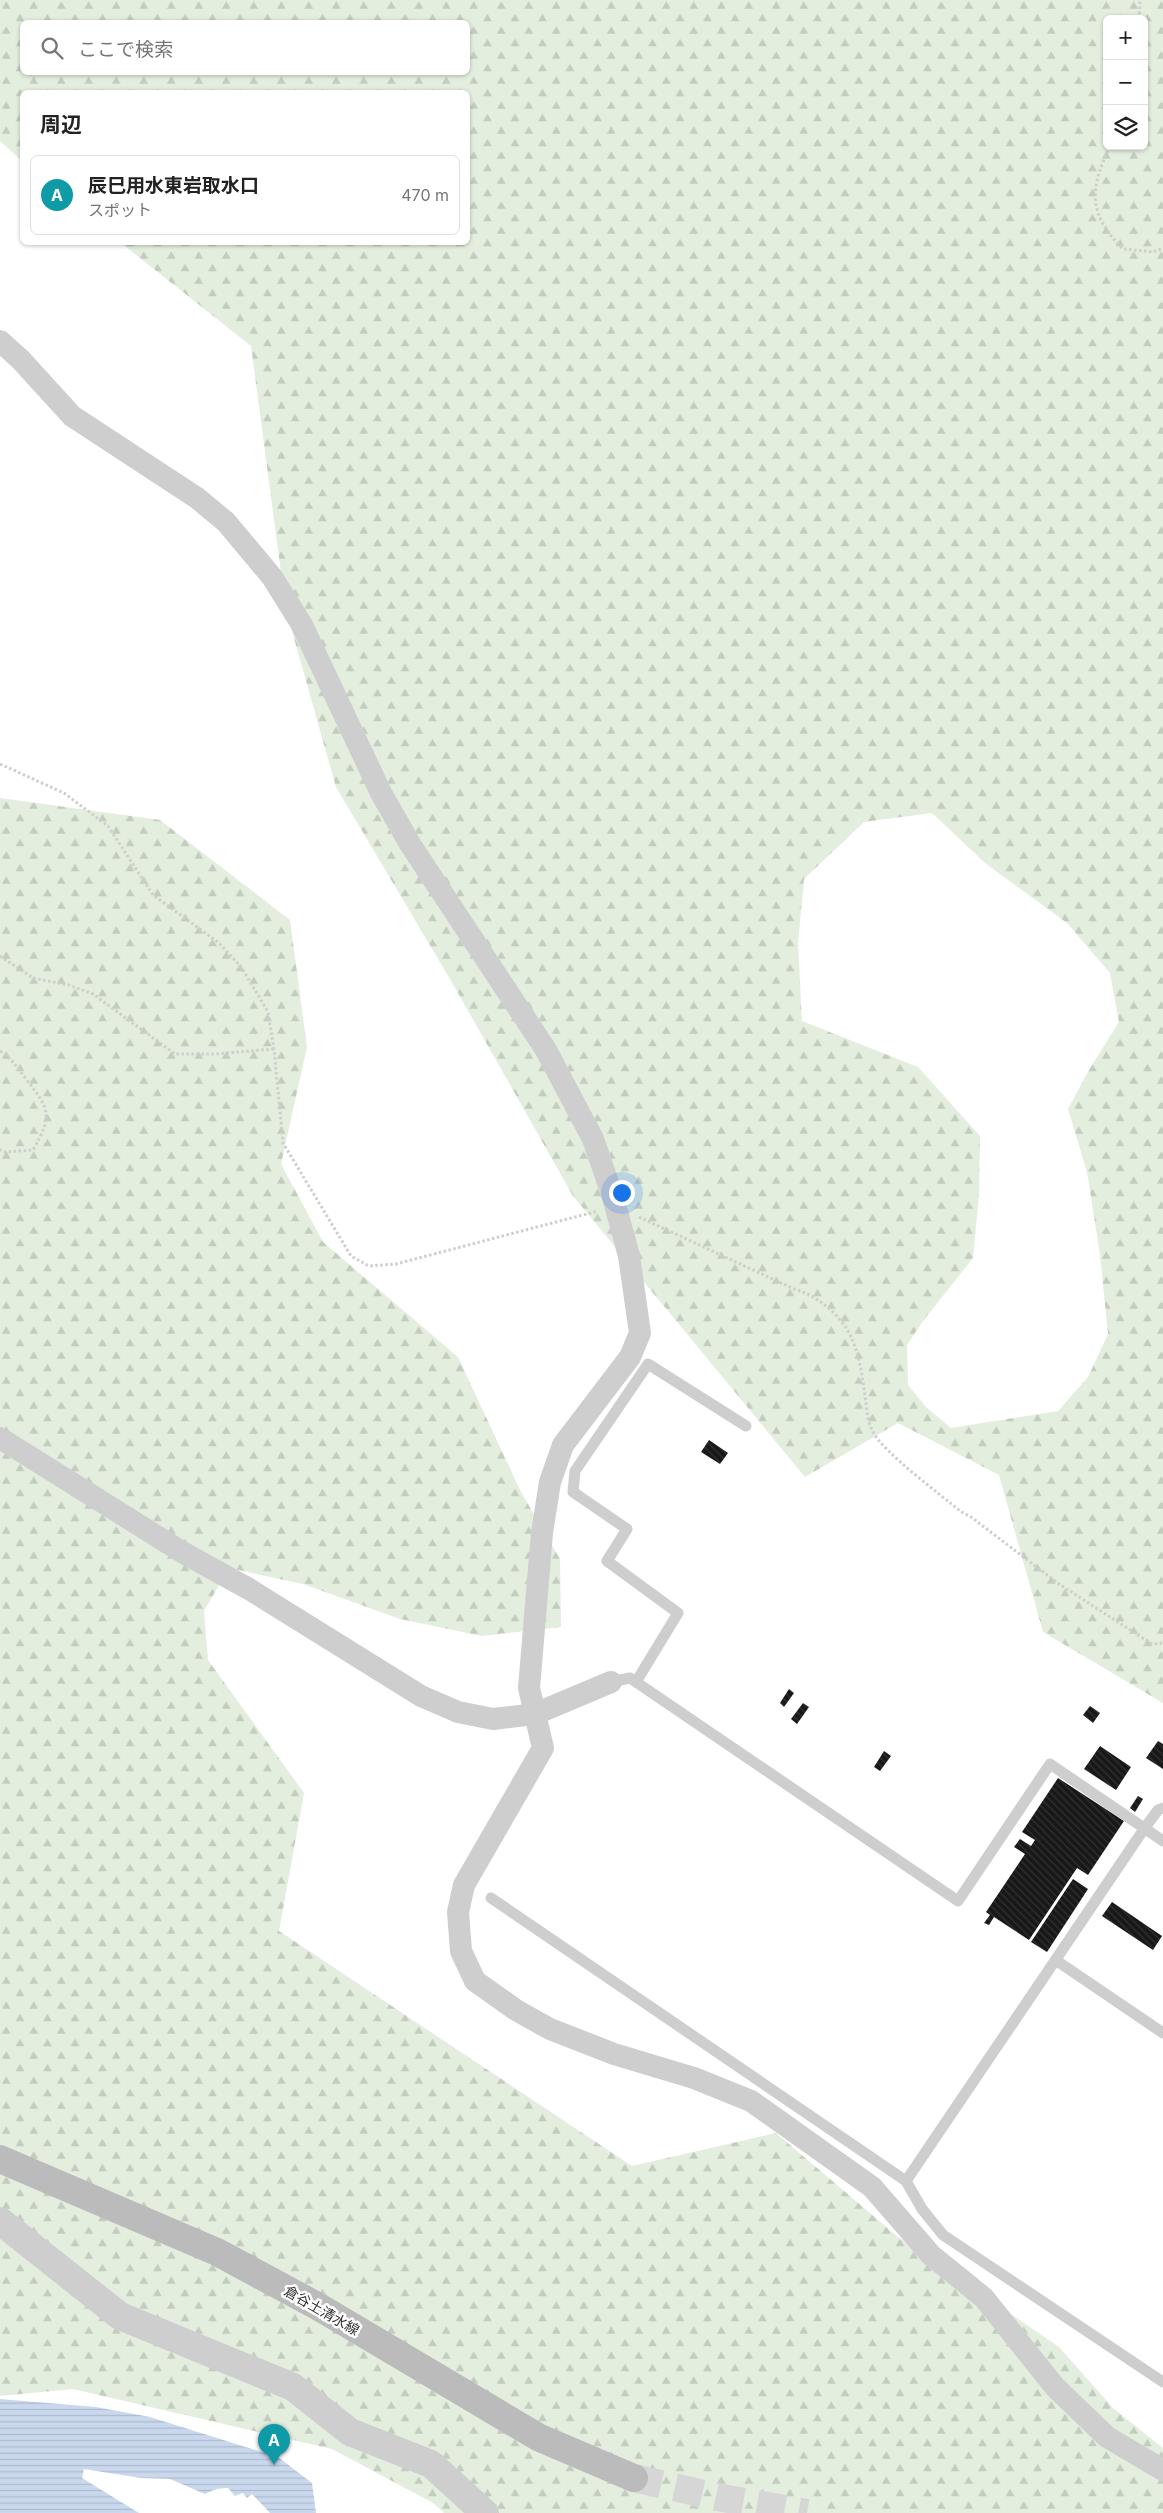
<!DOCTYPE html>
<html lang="ja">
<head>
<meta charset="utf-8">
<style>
	:root { --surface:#fff; --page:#f2f2f2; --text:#222; --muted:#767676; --line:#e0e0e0; --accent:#7c3aed }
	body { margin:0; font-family:Inter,"Noto Sans JP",sans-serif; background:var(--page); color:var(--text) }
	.controls { position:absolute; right:15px; top:15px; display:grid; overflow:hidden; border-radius:8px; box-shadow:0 1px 4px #0004 }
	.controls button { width:45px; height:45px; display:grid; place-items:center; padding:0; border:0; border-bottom:1px solid var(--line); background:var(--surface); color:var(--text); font:25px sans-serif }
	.you { position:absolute; left:621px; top:1192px; width:18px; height:18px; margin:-12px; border:4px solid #fff; border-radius:50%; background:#1a73e8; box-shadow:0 0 0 8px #1a73e833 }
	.badge { display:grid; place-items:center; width:32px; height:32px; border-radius:50%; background:var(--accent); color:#fff; font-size:16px; font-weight:700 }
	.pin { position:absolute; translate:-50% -41px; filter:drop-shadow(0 1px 2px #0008) }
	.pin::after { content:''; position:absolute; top:26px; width:18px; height:15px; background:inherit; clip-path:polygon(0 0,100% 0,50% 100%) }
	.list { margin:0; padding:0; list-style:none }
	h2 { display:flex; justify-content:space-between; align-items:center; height:65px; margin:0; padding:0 20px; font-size:21px }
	h2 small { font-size:16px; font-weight:400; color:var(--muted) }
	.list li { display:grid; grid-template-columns:32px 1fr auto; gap:15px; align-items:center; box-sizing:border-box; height:80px; margin:0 10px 10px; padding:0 10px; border:1px solid var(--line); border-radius:8px }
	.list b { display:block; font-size:19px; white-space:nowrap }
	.list p { margin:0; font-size:16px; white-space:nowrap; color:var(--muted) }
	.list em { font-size:16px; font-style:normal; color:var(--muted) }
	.icon { flex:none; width:28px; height:28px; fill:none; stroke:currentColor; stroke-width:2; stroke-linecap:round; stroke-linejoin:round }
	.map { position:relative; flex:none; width:1163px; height:2513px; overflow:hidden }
	.search { position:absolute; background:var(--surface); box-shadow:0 1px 4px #0004; left:20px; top:20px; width:450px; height:55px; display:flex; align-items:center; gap:12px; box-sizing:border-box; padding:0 18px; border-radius:8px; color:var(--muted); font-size:19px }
	.panel { position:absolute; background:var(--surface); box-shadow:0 1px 4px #0004; left:20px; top:90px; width:450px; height:155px; border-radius:8px }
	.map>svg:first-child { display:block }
	.forest { fill:url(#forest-firs); fill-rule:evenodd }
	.water { fill:url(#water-rules) }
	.building { fill:url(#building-back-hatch) }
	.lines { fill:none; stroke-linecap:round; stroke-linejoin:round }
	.secondary-tunnel { stroke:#d6d6d6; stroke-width:28; stroke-dasharray:28 14; stroke-linecap:butt }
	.path { stroke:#cecece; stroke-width:3; stroke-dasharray:2.5 2.5; stroke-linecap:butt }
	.service { stroke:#cecece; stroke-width:11 }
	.minor { stroke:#cecece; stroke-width:22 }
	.tertiary { stroke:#cecece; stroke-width:28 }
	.secondary { stroke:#bbb; stroke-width:28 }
	.labels { text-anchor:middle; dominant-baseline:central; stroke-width:5; stroke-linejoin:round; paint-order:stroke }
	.street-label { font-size:14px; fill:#313131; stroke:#fff }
</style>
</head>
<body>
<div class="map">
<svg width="1163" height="2513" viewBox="0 0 1163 2513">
	<defs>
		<pattern id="forest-firs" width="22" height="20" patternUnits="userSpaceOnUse" patternTransform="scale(1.25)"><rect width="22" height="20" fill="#e3eede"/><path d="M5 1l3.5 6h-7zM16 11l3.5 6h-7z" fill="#c3cdbf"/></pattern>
		<pattern id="water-rules" width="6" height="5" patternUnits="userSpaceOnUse" patternTransform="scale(1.25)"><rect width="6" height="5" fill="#cad8ee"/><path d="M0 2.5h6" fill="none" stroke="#aebacd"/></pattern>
		<pattern id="building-back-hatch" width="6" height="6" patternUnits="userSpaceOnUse" patternTransform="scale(1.25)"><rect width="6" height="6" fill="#181818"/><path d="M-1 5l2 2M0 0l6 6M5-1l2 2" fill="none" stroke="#313131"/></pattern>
	</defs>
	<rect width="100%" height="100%" fill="#fff"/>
	<!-- forest -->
	<g class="forest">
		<path d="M 0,0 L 1163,0 L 1163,1703 L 1043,1632 L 999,1475 L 898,1423 L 805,1477 L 573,1196 L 450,979 L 336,787 L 286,610 L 251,346 L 121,243 L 468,242 L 468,92 L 22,92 L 22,161 L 0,141 ZM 1107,19 L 1144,19 L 1144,146 L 1107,146 ZM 22,22 L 468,22 L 468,72 L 22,72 ZM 932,813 L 985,863 L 1067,923 L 1110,973 L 1119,1022 L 1089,1070 L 1068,1109 L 1087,1172 L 1100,1255 L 1108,1334 L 1088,1377 L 1058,1411 L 951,1428 L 926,1407 L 908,1385 L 907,1345 L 923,1321 L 973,1258 L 979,1195 L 980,1136 L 918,1067 L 802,1021 L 798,943 L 804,879 L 864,822 Z"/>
		<polygon points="0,798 160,820 290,920 307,1047 281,1164 323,1242 458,1357 521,1492 560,1559 561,1627 482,1636 400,1619 303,1584 229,1568 204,1611 208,1660 304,1793 279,1931 632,2166 776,2133 898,2237 1059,2347 1113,2408 1163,2448 1163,2513 444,2513 433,2503 332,2449 73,2389 0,2396"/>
	</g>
	<!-- water -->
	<path class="water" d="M 0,2399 L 96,2407 L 150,2417 L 278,2457 L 312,2483 L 316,2513 L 270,2513 L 252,2494 L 247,2498 L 243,2493 L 235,2496 L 228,2488 C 218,2488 213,2490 205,2494 L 170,2479 L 141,2478 L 84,2469 L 82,2478 L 139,2513 L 0,2513 Z"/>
	<!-- building -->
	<g class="building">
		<polygon points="709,1440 728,1453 720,1464 701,1452"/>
		<polygon points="789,1689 794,1693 784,1707 780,1703"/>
		<polygon points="803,1703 809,1707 797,1724 791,1719"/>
		<polygon points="1090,1706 1100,1713 1093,1723 1083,1715"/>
		<polygon points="1158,1741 1163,1744 1163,1769 1146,1758"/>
		<polygon points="1100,1746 1131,1767 1116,1790 1084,1769"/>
		<polygon points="884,1751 891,1756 880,1771 874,1767"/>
		<polygon points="1058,1778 1124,1821 1088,1875 1077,1868 1029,1940 994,1917 989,1925 984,1923 990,1915 986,1912 1025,1854 1014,1847 1020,1839 1031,1846 1035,1840 1022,1832"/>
		<polygon points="1138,1796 1143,1799 1135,1812 1130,1808"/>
		<polygon points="1073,1879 1088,1889 1047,1952 1031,1942"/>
		<polygon points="1112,1902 1162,1936 1153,1950 1102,1916"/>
	</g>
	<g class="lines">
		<!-- secondary-tunnel -->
		<polyline class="secondary-tunnel" points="634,2478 717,2497 807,2513"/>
		<!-- path -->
		<g class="path">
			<polyline points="1139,19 1140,0"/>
			<path d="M 1110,146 C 1089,190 1088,214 1123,249 L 1153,252 L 1163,248"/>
			<polyline points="0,764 64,793 108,826 153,895 219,943 242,968 268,1012 274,1049 283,1143 351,1256 369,1266 396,1264 598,1211"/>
			<polyline points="0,956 33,978 69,985 93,994 175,1054 215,1054 274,1049"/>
			<path d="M 0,1051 C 11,1058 18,1068 26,1079 C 50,1110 53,1115 33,1150 L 5,1152 L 0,1150"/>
			<path d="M 639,1217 L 794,1289 C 809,1293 822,1302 833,1312 C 859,1337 861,1369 866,1403 C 867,1413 868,1423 873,1432 C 884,1453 940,1494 960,1511 L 971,1517 L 1059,1584 L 1152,1644 L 1163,1643"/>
		</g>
		<!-- service -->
		<g class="service">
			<polyline points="611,1682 630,1678 636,1682 958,1901 1050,1764 1163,1841"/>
			<polyline points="636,1682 678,1613 607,1561 627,1529 573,1492 575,1471 648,1364 746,1426"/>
			<polyline points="491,1898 906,2181 922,2209 943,2235 1163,2382"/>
			<polyline points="1057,1961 1163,2033"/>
			<polyline points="906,2181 1144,1829 1158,1810 1163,1808"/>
		</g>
		<!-- minor -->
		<g class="minor">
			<polyline points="0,341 21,360 72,416 197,498 226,522 272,577 302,625 381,793 410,844 546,1050 593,1139 613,1197 629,1256 640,1333 630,1357 563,1445 550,1482 542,1533 529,1688 543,1748 464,1885 458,1912 461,1951 475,1981 516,2010 550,2029 614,2054 694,2078 751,2101 872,2187 931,2255 984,2298 1055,2387 1107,2437 1163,2470"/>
			<polyline points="0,1438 182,1552 249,1589 421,1696 458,1712 493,1719 535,1714 611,1682"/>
		</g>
		<!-- tertiary -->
		<polyline class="tertiary" points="0,2221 120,2316 293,2387 350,2432 431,2464 485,2513"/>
		<!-- secondary -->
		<polyline class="secondary" points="0,2159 217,2252 319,2307 538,2437 634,2478"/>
	</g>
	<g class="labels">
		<!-- street labels -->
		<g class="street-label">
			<text transform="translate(322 2310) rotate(30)">倉谷土清水線</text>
		</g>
	</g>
</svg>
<div class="controls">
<button>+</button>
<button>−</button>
<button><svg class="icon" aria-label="layers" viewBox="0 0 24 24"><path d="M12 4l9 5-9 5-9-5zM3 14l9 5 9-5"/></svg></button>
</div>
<div class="you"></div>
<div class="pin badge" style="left:274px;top:2465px;background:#0f9aa8">A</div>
<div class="search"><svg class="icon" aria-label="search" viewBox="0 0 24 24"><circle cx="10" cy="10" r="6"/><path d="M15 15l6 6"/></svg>ここで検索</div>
<section class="panel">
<h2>周辺<small></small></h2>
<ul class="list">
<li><span class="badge" style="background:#0f9aa8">A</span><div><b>辰巳用水東岩取水口</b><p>スポット</p></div><em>470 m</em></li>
</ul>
</section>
</div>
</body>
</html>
